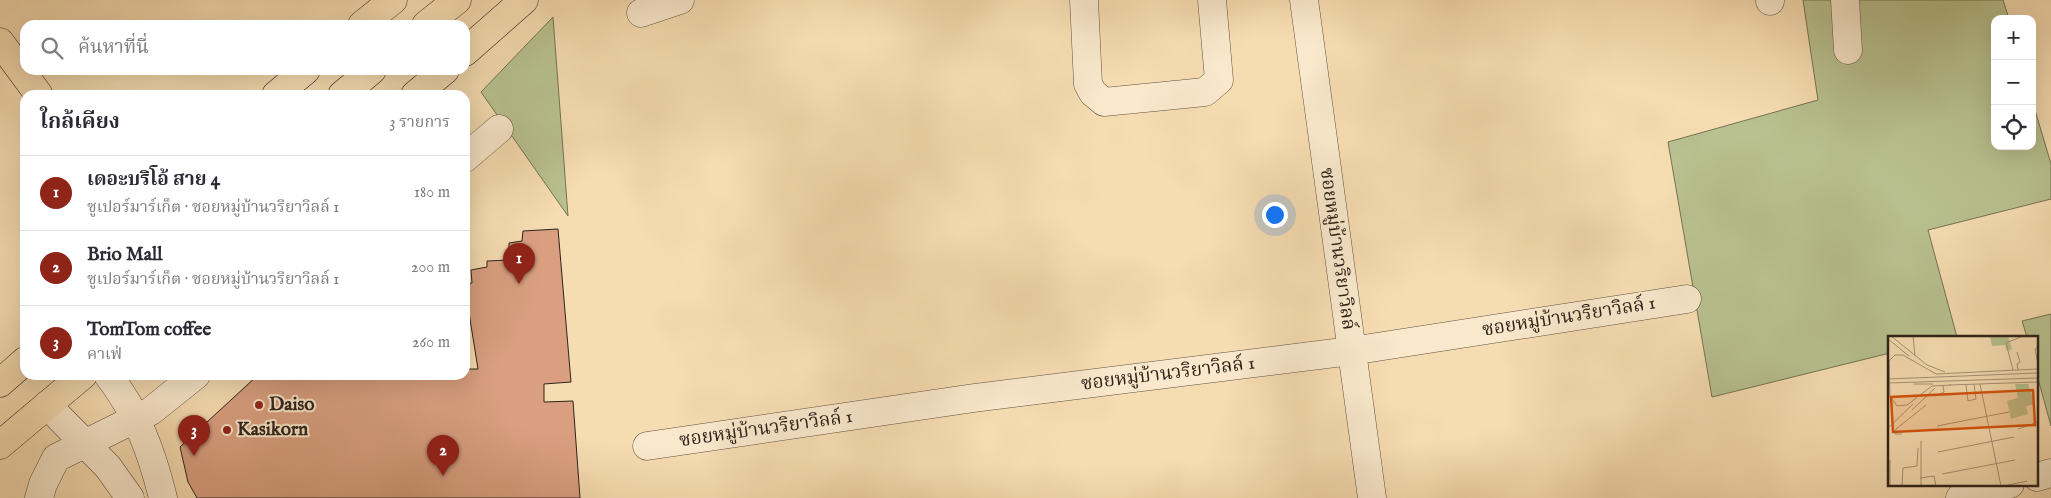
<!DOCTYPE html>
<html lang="th">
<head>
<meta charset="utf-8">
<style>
	:root { --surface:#fff; --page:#f7f7f7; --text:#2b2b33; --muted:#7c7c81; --line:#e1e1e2; --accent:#8f2418 }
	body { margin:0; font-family:"IM FELL English","Noto Serif Thai",serif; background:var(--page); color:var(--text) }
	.controls { position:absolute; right:15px; top:15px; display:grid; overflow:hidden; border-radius:10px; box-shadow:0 5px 20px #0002 }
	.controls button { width:45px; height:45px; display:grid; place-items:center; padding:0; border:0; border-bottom:1px solid var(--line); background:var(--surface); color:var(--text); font:25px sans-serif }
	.you { position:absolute; left:1274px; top:214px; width:18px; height:18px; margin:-12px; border:4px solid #fff; border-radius:50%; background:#1a73e8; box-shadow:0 0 0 8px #1a73e833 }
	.badge { display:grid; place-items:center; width:32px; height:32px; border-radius:50%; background:var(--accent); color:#fff; font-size:16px; font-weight:700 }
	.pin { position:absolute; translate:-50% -41px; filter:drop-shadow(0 1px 2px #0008) }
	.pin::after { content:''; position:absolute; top:26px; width:18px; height:15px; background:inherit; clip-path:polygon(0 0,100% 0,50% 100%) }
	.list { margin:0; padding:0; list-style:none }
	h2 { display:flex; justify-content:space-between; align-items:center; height:65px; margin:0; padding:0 20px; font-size:21px }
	h2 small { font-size:16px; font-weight:400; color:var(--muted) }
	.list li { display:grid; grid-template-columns:32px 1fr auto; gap:15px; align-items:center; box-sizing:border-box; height:75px; padding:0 20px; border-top:1px solid var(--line) }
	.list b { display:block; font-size:19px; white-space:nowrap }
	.list p { margin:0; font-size:16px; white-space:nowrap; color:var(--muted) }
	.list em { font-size:16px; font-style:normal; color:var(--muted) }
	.icon { flex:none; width:28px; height:28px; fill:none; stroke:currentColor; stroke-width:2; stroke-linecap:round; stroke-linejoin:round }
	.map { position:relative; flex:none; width:2051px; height:498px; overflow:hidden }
	.search { position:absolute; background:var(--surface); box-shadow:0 5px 20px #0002; left:20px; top:20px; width:450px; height:55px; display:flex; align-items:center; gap:12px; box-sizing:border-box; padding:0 18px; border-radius:15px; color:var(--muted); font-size:19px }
	.panel { position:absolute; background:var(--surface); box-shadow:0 5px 20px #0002; left:20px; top:90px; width:450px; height:290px; border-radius:15px }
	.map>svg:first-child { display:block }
	.green { fill:#b8c18f; stroke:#747255 }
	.building { fill:#d99f80; stroke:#2f231b }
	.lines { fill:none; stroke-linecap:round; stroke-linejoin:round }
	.minor-casing { stroke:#615140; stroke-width:29 }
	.major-casing { stroke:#2f231b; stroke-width:29 }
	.minor { stroke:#f9e8cc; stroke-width:28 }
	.major { stroke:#f6dcb1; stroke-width:28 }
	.poi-dot { fill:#8f2418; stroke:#f9e8cc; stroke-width:2 }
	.labels { text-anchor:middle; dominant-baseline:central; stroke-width:4; stroke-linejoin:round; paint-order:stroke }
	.street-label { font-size:19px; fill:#2f231b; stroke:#f9e8cc }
	.poi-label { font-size:19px; font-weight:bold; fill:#2f231b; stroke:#f9e8cc; text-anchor:start }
	.inset-road { fill:none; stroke:#a69275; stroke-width:1 }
	.view { fill:#d6540e; fill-opacity:0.15; stroke:#d6540e; stroke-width:2.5 }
	.inset-edge { fill:none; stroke:#2f231b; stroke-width:2.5 }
</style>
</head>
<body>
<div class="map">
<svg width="2051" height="498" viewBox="0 0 2051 498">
	<rect width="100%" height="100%" fill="#f6dcb1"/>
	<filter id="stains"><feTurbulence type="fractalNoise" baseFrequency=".004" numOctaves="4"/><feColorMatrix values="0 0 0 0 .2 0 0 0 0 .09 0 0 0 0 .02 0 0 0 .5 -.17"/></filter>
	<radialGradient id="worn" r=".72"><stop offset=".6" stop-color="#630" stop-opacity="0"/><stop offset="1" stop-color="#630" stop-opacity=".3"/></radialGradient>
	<!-- green -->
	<g class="green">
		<polygon points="1803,0 2003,0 2009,19 1995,19 1995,146 2032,146 2032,100 2051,164 2051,199 1928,230 1957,337 1890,337 1890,353 1712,397 1668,142 1818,100"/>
		<polygon points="553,17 568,216 481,92"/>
		<polygon points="2051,314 2051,426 2037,375 2037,337 2027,337 2022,321"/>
	</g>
	<!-- building -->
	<polygon class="building" points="558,229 571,382 544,384 544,402 573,401 580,498 197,498 188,482 180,447 258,375 465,375 465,369 478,369 469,313 465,311 465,284 472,283 471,270 487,267 487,261 509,260 509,243 522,241 523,231"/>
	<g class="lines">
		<defs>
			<g id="minor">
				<polyline points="1084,0 1088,84 1093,93 1104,102 1205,92 1219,80 1212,0"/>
				<polyline points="1304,0 1372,498"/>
				<polyline points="1770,0 1770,1"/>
				<polyline points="1845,0 1848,50"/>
				<polyline points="641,13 680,0"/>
				<polyline points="465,158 499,129"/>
				<path d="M 108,375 C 137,412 152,453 163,498"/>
				<polyline points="47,405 108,467 130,498"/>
				<polyline points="647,446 974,398 1351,351 1687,299"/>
				<polyline points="2037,477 2051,473"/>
				<polyline points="39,498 43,484 56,458 151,411 196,375"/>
				<polyline points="1960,498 2010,484"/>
			</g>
			<g id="major">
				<polyline points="362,25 393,0"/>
				<polyline points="426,25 457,0"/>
				<polyline points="0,42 39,95"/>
				<polyline points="465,52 524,0"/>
				<polyline points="276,95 306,70"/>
				<polyline points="342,95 372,70"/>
				<polyline points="415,95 445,70"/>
				<polyline points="0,383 25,361"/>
				<polyline points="0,445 83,375"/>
			</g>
		</defs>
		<!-- minor casing -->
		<use href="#minor" class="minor-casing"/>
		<!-- major casing -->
		<use href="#major" class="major-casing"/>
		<!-- minor -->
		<use href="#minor" class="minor"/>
		<!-- major -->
		<use href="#major" class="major"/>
	</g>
	<!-- markers -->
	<g class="poi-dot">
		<circle cx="259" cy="405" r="5"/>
		<circle cx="227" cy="430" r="5"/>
	</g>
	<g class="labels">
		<!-- street labels -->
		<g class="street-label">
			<text transform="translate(1337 249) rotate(82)">ซอยหมู่บ้านวริยาวิลล์</text>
			<text transform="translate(1569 317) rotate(-9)">ซอยหมู่บ้านวริยาวิลล์ 1</text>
			<text transform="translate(1168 374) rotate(-7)">ซอยหมู่บ้านวริยาวิลล์ 1</text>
			<text transform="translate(766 429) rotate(-8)">ซอยหมู่บ้านวริยาวิลล์ 1</text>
		</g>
		<!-- poi labels -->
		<g class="poi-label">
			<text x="269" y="405">Daiso</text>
			<text x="237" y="430">Kasikorn</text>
		</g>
	</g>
	<!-- overview -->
	<g transform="translate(1888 336)">
		<rect width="150" height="150" fill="#f6dcb1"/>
		<path d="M 102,0 L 120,0 L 124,13 L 119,15 L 117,9 L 104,10 ZM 127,48 L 140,48 L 147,68 L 138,70 L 140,78 L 123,83 L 119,65 L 130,62 Z" fill="#b8c18f"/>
		<path class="inset-road" d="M 3,0 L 39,29 L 57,36M 25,0 L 27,20M 0,3 L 21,20M 150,11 L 147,13 L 150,28M 129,16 L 132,26 L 129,28 L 130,34M 125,34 L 118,7 L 135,0M 0,43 L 150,37M 0,47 L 150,42M 26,48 L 45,48M 92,48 L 113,150M 61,49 L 150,46M 63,49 L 44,50 L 19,69 L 9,70 L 2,60 L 1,25 L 7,19 L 15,19 L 48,38 L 150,33M 78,49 L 80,65 L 88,63 L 86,48M 47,60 L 56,56 L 55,50M 0,66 L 0,84M 24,74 L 47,52M 49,90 L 121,76M 0,92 L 25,68M 130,93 L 150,86M 14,98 L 7,98 L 8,93 L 38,69M 50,116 L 126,101M 2,124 L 2,150M 54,138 L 127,124M 32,142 L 46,140 L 48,150M 14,150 L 15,132 L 29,130 L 30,112M 33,150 L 33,105M 116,150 L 139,145"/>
		<path class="view" d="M 145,54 L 147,89 L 5,96 L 3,61 Z"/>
		<rect width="150" height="150" class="inset-edge"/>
	</g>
	<rect width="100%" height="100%" filter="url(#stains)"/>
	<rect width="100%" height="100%" fill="url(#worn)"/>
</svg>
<div class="controls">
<button>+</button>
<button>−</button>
<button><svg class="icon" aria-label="locate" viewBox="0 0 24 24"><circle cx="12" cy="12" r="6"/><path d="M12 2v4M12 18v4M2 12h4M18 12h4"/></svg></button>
</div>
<div class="you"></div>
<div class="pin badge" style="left:519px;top:284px">1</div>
<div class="pin badge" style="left:443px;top:476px">2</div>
<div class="pin badge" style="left:194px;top:456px">3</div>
<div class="search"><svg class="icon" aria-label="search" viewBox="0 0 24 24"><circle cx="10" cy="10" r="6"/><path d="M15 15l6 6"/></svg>ค้นหาที่นี่</div>
<section class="panel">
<h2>ใกล้เคียง<small>3 รายการ</small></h2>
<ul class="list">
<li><span class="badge">1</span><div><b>เดอะบริโอ้ สาย 4</b><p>ซูเปอร์มาร์เก็ต · ซอยหมู่บ้านวริยาวิลล์ 1</p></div><em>180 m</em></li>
<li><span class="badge">2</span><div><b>Brio Mall</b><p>ซูเปอร์มาร์เก็ต · ซอยหมู่บ้านวริยาวิลล์ 1</p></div><em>200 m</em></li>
<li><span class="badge">3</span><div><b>TomTom coffee</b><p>คาเฟ่</p></div><em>260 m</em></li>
</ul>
</section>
</div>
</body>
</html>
